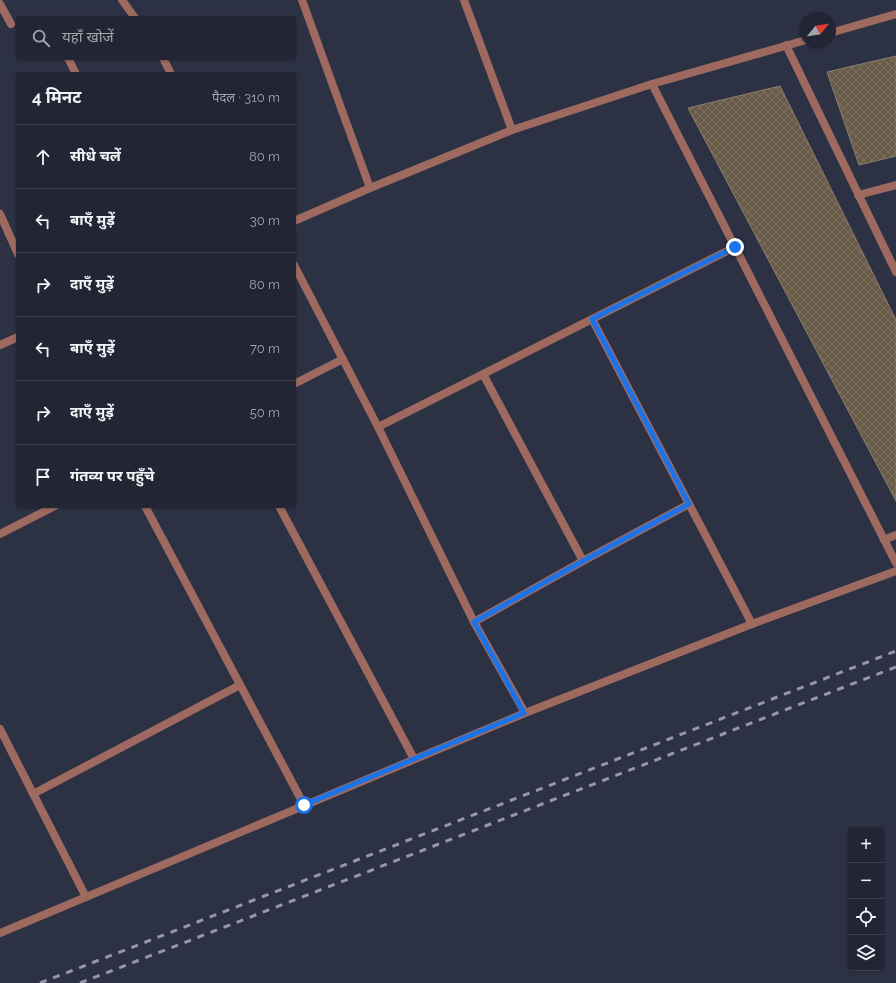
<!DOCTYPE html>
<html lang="hi">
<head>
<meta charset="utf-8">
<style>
	:root { --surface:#222533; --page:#2a2d3b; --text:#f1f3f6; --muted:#a2a5ac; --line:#3f424e }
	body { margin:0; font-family:Raleway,"Noto Sans Devanagari",sans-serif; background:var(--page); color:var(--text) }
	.controls { position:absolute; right:12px; bottom:12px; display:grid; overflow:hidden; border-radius:4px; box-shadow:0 1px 3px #0004 }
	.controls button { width:36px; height:36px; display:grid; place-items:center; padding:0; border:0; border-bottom:1px solid var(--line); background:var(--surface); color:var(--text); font:20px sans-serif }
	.compass { position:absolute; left:800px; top:12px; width:36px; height:36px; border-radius:50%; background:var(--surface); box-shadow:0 1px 3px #0004; rotate:60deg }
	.stop { position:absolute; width:12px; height:12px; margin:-9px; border:3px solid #1a73e8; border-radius:50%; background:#fff }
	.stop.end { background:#1a73e8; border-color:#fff; box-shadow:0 1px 4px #0008 }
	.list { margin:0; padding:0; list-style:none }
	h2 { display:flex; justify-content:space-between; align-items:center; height:52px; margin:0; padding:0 16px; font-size:17px }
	h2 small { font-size:13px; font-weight:400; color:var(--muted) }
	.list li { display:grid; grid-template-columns:26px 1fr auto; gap:12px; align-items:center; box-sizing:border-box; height:64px; padding:0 16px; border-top:1px solid var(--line) }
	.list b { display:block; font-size:15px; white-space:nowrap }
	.list em { font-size:13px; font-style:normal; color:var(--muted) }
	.icon { flex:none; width:22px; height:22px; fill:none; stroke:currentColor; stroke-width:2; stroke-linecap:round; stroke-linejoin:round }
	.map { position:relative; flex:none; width:896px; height:983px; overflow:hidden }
	.search { position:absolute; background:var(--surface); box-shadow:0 1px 3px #0004; left:16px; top:16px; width:280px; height:44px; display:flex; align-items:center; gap:10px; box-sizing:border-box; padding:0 14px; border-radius:4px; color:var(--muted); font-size:15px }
	.panel { position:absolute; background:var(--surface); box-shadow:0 1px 3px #0004; left:16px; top:72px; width:280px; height:436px; border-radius:4px }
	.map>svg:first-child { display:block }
	.building { fill:url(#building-cross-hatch); stroke:#8e7f6a }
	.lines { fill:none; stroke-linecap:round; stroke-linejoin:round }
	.minor { stroke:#9e6a60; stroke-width:8 }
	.tertiary { stroke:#9e6a60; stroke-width:8 }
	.rail { stroke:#9598a7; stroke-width:3; stroke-dasharray:7 7; stroke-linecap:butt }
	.route { stroke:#1a73e8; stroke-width:5 }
</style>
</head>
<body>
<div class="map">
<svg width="896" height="983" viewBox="0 0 896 983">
	<defs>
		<pattern id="building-cross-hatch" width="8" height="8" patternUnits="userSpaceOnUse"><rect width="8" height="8" fill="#685b47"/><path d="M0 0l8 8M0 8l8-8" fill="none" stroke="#7e7362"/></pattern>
	</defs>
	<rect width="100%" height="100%" fill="#2d3144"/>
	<!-- building -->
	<g class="building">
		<polygon points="896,56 896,156 859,165 827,72"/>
		<polygon points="780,86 896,320 896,501 688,108"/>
	</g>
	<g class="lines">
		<!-- minor -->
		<g class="minor">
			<polyline points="122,0 135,18"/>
			<polyline points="302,0 370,188"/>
			<polyline points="464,0 512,130"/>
			<polyline points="0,4 11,24"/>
			<polyline points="786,45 896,272"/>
			<polyline points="68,58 76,74"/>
			<polyline points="163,58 171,74"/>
			<polyline points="652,84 896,563"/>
			<polyline points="858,195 896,185"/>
			<polyline points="0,214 18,254"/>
			<polyline points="294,265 378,427 474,622 525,713"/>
			<polyline points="592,319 752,624"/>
			<polyline points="483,374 583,561"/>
			<polyline points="294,384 343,359"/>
			<polyline points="378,427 735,247"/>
			<polyline points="145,506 304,805"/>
			<polyline points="279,506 414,759"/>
			<polyline points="0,534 55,506"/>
			<polyline points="884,540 896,535"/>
			<polyline points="474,622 583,561 689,504"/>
			<polyline points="0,729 86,897"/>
			<polyline points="33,794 240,685"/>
			<polyline points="0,933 525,713 752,624 896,571"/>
		</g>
		<!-- tertiary -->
		<g class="tertiary">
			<polyline points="830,33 896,14"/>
			<polyline points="294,221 370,188 512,130 652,84 806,40"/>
			<polyline points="0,345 18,337"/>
		</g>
		<!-- rail -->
		<g class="rail">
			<polyline points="40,983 896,651"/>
			<polyline points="80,983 896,667"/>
		</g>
	</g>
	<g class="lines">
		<!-- route -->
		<polyline class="route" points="304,805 524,713 474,622 583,561 689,504 592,319 735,247"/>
	</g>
</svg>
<div class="controls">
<button>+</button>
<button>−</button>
<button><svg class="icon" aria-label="locate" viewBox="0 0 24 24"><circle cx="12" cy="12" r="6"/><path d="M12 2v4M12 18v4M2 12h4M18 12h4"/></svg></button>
<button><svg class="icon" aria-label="layers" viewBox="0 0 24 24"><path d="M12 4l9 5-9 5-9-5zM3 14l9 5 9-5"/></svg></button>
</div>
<svg class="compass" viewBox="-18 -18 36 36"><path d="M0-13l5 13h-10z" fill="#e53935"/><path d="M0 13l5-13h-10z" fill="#a2a5ac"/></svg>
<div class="stop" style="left:304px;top:805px"></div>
<div class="stop end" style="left:735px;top:247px"></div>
<div class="search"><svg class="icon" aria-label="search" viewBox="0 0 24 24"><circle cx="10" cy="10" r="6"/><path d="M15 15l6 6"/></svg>यहाँ खोजें</div>
<section class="panel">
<h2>4 मिनट<small>पैदल · 310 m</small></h2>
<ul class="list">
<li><svg class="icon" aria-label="ahead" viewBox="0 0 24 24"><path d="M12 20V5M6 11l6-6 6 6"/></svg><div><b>सीधे चलें</b></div><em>80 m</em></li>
<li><svg class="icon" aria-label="left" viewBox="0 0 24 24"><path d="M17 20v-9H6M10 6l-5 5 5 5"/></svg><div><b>बाएँ मुड़ें</b></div><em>30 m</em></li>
<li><svg class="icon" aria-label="right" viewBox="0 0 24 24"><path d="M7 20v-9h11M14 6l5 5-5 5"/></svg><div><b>दाएँ मुड़ें</b></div><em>80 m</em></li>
<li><svg class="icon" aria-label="left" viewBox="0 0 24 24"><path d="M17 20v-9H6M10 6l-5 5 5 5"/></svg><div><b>बाएँ मुड़ें</b></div><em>70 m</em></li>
<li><svg class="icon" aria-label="right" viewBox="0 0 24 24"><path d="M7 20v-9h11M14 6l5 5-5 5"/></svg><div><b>दाएँ मुड़ें</b></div><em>50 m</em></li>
<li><svg class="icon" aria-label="arrive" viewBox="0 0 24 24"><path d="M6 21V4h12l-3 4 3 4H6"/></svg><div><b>गंतव्य पर पहुँचे</b></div></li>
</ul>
</section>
</div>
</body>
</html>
